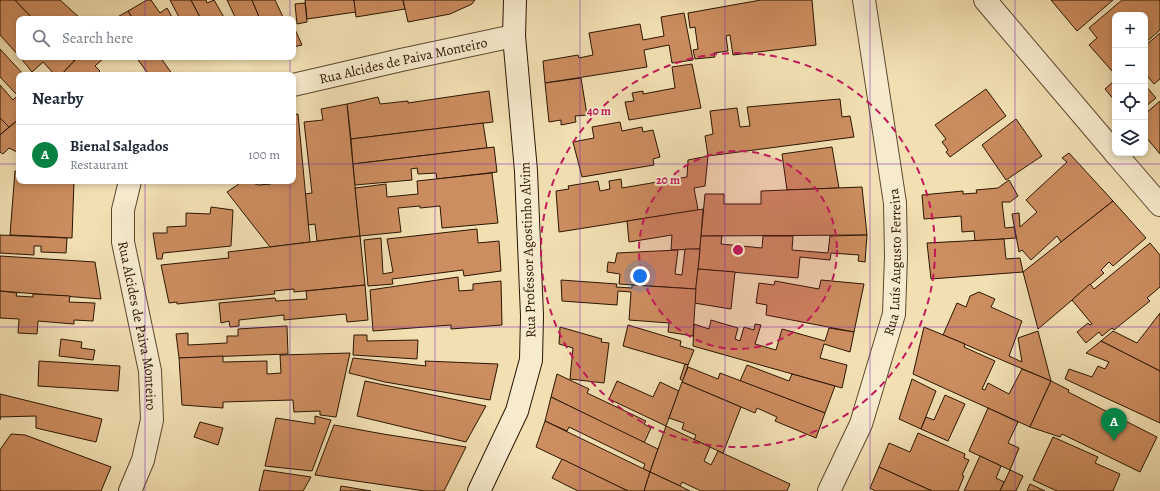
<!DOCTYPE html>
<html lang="en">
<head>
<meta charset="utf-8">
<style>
	:root { --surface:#fff; --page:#f2f2f3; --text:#1f2937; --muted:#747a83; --line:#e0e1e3; --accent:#0b8043 }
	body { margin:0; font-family:Alegreya,serif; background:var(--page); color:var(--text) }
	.controls { position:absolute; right:12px; top:12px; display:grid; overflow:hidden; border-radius:8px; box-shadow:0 2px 6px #0003 }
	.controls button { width:36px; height:36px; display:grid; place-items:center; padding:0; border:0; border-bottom:1px solid var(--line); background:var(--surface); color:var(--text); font:20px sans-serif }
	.you { position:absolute; left:640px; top:276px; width:14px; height:14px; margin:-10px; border:3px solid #fff; border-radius:50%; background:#1a73e8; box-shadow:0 0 0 6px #1a73e833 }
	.badge { display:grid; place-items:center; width:26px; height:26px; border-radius:50%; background:var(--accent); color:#fff; font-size:13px; font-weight:700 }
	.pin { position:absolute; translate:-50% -33px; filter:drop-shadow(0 1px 2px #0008) }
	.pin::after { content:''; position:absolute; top:21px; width:14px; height:12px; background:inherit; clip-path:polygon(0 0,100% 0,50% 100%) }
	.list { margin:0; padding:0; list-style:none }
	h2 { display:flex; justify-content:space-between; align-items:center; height:52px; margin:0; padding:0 16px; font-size:17px }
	h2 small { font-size:13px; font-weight:400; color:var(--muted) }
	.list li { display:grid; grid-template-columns:26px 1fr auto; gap:12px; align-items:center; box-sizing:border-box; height:60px; padding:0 16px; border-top:1px solid var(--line) }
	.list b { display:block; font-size:15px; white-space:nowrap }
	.list p { margin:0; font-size:13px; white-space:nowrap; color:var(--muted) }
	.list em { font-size:13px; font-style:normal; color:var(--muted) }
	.icon { flex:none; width:22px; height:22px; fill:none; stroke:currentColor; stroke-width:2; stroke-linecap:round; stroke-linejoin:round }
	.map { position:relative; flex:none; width:1160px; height:491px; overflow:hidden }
	.search { position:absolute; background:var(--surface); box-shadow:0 2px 6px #0003; left:16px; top:16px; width:280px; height:44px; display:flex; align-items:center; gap:10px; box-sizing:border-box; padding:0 14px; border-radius:8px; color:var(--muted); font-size:15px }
	.panel { position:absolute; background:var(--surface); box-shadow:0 2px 6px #0003; left:16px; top:72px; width:280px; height:112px; border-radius:8px }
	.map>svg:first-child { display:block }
	.building { fill:#cc8d60; stroke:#2a1500 }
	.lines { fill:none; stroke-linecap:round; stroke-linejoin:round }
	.street-casing { stroke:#5c482d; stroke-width:24 }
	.secondary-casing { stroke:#2a1500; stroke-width:24 }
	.street { stroke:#f7ebce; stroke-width:22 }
	.secondary { stroke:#f7ebce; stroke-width:22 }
	.grid { fill:none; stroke:#7b2cbf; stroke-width:1; stroke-opacity:0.55 }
	.ring { fill:none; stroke:#c2185b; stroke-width:2; stroke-dasharray:7 5 }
	.labels { text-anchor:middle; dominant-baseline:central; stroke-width:3.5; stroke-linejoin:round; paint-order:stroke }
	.street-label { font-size:14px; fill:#2a1500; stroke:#f7ebce }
	.centre { fill:#c2185b; stroke:#f7ebce; stroke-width:2 }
	.ring-label { font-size:12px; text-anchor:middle; font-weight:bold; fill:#c2185b; stroke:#f7ebce; stroke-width:3.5; stroke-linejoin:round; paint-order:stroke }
</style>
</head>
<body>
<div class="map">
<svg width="1160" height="491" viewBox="0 0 1160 491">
	<rect width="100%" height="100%" fill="#f2e0b3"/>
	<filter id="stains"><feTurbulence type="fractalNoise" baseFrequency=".005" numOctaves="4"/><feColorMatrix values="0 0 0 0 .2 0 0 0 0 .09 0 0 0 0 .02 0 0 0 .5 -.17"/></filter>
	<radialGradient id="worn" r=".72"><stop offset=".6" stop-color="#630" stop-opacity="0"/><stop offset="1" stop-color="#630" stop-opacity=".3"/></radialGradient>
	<!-- building -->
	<g class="building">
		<polygon points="0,0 15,0 33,19 19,19 19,56 0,35"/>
		<polygon points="15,0 60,0 81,19 33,19"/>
		<polygon points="147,0 151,0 160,13 167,8 173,19 133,19 128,11"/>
		<polygon points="170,0 191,0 201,19 180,19"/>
		<polygon points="191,0 206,0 207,3 214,0 225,19 201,19"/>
		<polygon points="227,0 252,0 260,19 236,19"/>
		<polygon points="252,0 275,0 284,19 260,19"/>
		<polygon points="305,0 354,0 356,12 307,19"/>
		<polygon points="354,0 403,0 405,9 356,17"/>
		<polygon points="403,0 475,0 472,4 450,14 408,22"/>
		<polygon points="812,0 816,45 733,55 730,35 726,36 728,51 714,53 715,57 695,59 693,50 698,49 695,27 690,28 688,13 761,0"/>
		<polygon points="1051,0 1113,0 1077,31"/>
		<polygon points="1122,0 1160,0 1160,30 1145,43 1145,15 1115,15 1115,69 1112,71 1089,45 1097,38 1089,28"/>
		<polygon points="305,3 307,22 297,24 295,4"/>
		<polygon points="128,11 133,19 114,19"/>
		<polygon points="684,13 693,60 672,63 669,45 644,50 647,67 545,83 543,61 578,55 579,58 593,55 589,33 640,24 643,40 664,36 661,17"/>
		<polygon points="293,25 302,45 293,47"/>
		<polygon points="1160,33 1160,79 1154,84 1145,73 1145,46"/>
		<polygon points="0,49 24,75 19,75 19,97 0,77"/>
		<polygon points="20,57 70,57 74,61 61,75 55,75 43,62 32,72"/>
		<polygon points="70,57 78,57 74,61"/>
		<polygon points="78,57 105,57 95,66 100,71 96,75 61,75"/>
		<polygon points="136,57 160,57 173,75 149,75"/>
		<polygon points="692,64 701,108 629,120 625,102 634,101 632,93 643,91 643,94 675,88 672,67"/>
		<polygon points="581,78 587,115 575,116 576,122 561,125 561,120 549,122 545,83"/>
		<polygon points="1115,80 1115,101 1105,89"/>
		<polygon points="0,85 13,100 17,96 19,97 19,119 9,127 0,118"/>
		<polygon points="1145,85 1156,98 1145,107"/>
		<polygon points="986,89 1006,116 950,157 946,152 948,150 942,142 946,139 935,125"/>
		<polygon points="489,91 493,122 351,139 347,104 378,97 380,104 408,101 408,103"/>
		<polygon points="840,99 842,117 850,116 854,137 708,156 705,136 713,134 710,111 737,108 740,127 750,126 747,107"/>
		<polygon points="1160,101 1160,154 1145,136 1145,114"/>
		<polygon points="347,104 360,236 317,241 315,224 308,225 305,194 312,193 304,122 323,120 321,109"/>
		<polygon points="298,114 310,242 270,247 227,192 243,181 248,181 258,185 271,184 271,181 293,181 293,162 295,162 293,115"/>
		<polygon points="0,118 9,127 0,135"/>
		<polygon points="19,119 19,153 9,148 3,154 0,152 0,135"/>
		<polygon points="1016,119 1042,156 1006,180 982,145"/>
		<polygon points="620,122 622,131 642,127 643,132 653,130 660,157 653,159 654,165 582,177 573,142 594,138 592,127"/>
		<polygon points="483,123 487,148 353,164 351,139"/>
		<polygon points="494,147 497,172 437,179 436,173 418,174 417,168 411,169 412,180 355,185 353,164"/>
		<polygon points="832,147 839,188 787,190 782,154"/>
		<polygon points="1069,153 1113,201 1061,242 1057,236 1031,260 1022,250 1019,252 1012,214 1019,213 1020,227 1037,212 1026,200 1067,162 1062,158"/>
		<polygon points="708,156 705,186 694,188 698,210 559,232 556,191 569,189 568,186 598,181 600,191 610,189 609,181 621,179 622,188 687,177 688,160"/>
		<polygon points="15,171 19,171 19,181 74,181 72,238 10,235"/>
		<polygon points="492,173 498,223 442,228 440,206 420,208 420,206 398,208 401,232 360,236 355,188 386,184 387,197 418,194 417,181"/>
		<polygon points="1009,180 1018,196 1010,202 1002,202 1005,228 1014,227 1016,238 975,241 974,231 962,232 961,216 924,219 922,195 963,191 963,194 977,193 976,190 998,188"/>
		<polygon points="862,187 867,235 701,236 705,194 724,194 724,204 761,204 761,191"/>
		<polygon points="1113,201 1146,238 1113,266 1109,262 1101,270 1104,273 1038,329 1023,272"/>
		<polygon points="211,207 233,210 231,246 163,253 162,259 157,259 153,233 167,233 167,227 186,226 186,213 210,214"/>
		<polygon points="703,209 700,249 671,250 672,235 629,242 627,221"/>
		<polygon points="477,229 478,243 499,241 501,271 464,276 463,270 392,279 393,284 368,286 364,240 381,238 383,274 393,272 387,239"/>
		<polygon points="0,235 67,238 66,253 41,252 41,246 34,246 34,255 0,253"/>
		<polygon points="867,235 865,262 858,261 859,255 831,253 830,260 800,257 798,278 698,269 701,236 722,236 721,244 762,248 763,236 793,236 792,250 828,253 830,236"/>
		<polygon points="360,236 365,285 294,292 294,289 274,291 275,294 177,304 177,302 169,303 161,265 229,258 228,252"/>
		<polygon points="1004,239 1006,259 1020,258 1023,272 931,279 927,243"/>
		<polygon points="1150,243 1160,255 1160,287 1147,298 1150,301 1114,330 1112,328 1102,336 1099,332 1086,343 1077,332 1088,323 1090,325 1092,324 1072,300 1090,284 1094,289"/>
		<polygon points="685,249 700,249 696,289 619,284 620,274 607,272 608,262 615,263 617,253 678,250 675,274 682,275"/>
		<polygon points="0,256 95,262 101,299 0,291"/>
		<polygon points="698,269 735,272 731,309 694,303"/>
		<polygon points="458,277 459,291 473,290 473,284 501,281 502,325 451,329 451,325 373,331 370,290"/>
		<polygon points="561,280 617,284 616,287 632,288 632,285 696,289 693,336 668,332 669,323 629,320 631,292 618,291 617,305 562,301"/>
		<polygon points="821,280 864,284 854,332 766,315 767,305 756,303 759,283 774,285 775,281 819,289"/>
		<polygon points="365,285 368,320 347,322 346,314 284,320 284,315 239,320 239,326 230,327 229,321 221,323 219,303 275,298 276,301 307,299 306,291"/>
		<polygon points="0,291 17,293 16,296 33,297 33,294 70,296 69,302 95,303 93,321 74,320 74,324 38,321 37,334 18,333 19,319 0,318"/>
		<polygon points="979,292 995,299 991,307 1022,321 1009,356 1022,362 1018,338 1038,331 1051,381 943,335 957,303 966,307 970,296"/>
		<polygon points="1160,313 1160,371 1101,341 1113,331 1137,343"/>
		<polygon points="711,320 738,328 735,339 740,341 744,327 754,330 755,324 761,325 755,344 776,350 782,329 825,341 829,328 854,332 850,352 824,344 820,358 847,365 842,388 693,346 694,324 709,329"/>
		<polygon points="628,325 681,341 680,346 694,350 688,365 623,346"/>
		<polygon points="287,326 288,354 179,358 176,334 188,333 188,345 227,343 227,336 238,336 238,329"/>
		<polygon points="560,327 602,339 601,342 609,343 604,383 570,379 573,348 559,344"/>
		<polygon points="924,327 965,344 964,347 995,361 982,389 985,390 988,383 1009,394 1022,369 1051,381 1030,427 913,374"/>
		<polygon points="354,335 367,335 367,341 418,340 417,359 353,355"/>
		<polygon points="61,339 82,342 81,348 95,350 93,360 59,356"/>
		<polygon points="1101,341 1160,371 1160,423 1065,379 1069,369 1092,377 1098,366 1105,369 1109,362 1086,353"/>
		<polygon points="350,353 336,417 320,415 320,411 294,412 293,400 223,402 223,408 182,405 179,358 223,356 223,362 267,361 267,374 281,373 280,355"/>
		<polygon points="353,358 426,366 425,361 498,364 490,400 385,382 349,373"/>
		<polygon points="39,361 120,366 118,391 38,386"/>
		<polygon points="685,364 688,365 683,381 680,379"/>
		<polygon points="747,365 789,381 792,374 835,386 825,413 740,381"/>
		<polygon points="688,367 718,379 720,373 825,413 816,438 775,421 777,417 757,408 755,413 682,382"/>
		<polygon points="557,374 589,389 587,393 646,421 644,424 651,428 644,443 551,397"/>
		<polygon points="912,379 936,391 921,429 899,419"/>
		<polygon points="365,381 486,406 466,442 357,416"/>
		<polygon points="617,381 653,397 660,382 679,391 666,426 609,399"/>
		<polygon points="1051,381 1069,390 1068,392 1157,437 1140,472 1062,434 1060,437 1030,427"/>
		<polygon points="682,382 741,407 723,453 694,440 696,435 682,429 684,423 669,418"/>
		<polygon points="0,394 102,419 96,442 36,428 36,416 0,417 0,420"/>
		<polygon points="945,395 965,404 948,441 921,429 926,417 934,420"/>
		<polygon points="551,397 658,449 650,472 643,469 645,464 569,427 567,431 545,421"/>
		<polygon points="988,408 1018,422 1008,443 1019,448 1010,470 969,451"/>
		<polygon points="315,416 331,420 312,471 265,466 276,418 315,424"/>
		<polygon points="545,421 650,472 644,491 628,491 536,447"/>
		<polygon points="200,422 223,428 218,445 194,437"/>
		<polygon points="334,425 383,434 466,447 444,491 425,491 315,475"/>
		<polygon points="666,426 710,447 704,461 711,465 718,451 790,484 787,491 701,491 682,482 680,486 650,472"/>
		<polygon points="918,433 965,454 964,458 969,460 962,475 964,476 958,491 932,491 879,467 889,443 910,452"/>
		<polygon points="11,434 25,435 111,467 101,491 0,491 0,450"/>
		<polygon points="1053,437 1098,457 1095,463 1120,474 1113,491 1057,491 1033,480"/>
		<polygon points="980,456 1001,466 996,478 1004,482 1000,491 964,491"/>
		<polygon points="562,459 628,491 578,491 552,478"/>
		<polygon points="879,467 932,491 875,491 870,488"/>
		<polygon points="264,470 311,477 303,491 259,491"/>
		<polygon points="1010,470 1023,476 1016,491 1000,491"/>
		<polygon points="650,472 680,486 690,491 644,491"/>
		<polygon points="1030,484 1045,491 1027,491"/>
		<polygon points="341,486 371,491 340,491"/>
	</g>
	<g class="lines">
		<defs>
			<g id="street">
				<polyline points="985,0 1115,153"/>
				<path id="s1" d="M 293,85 L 401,60 L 514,36"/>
				<polyline points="1115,153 1160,205"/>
				<path id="s2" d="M 130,181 L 123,210 L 123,242 L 150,371 L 152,420 L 143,460 L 130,491"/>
				<path id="s3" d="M 829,491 L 861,424 L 894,314 L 896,256 L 895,203 L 864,0"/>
			</g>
			<polyline id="secondary" points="479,491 517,411 531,360 532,316 526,171 514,36 515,0"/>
		</defs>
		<!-- street casing -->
		<use href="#street" class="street-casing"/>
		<!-- secondary casing -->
		<use href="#secondary" class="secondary-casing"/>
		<!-- street -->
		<use href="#street" class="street"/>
		<!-- secondary -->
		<use href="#secondary" class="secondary"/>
	</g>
	<!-- grid -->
	<path class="grid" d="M 145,0 L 145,19M 290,0 L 290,19M 435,0 L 435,491M 580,0 L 580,491M 725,0 L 725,491M 870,0 L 870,491M 1015,0 L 1015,491M 145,57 L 145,75M 290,57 L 290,75M 0,164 L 19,164M 293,164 L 1160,164M 145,181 L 145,491M 290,181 L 290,491M 0,327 L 1160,327"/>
	<!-- distance rings -->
	<circle cx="738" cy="250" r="99" fill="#c2185b" fill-opacity=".12"/>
	<g class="ring">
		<circle cx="738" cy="250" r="99"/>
		<circle cx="738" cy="250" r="197"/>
	</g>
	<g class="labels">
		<!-- street labels -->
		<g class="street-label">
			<text stroke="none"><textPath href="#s1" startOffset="113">Rua Alcides de Paiva Monteiro</textPath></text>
			<text transform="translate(528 250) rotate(-92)">Rua Professor Agostinho Alvim</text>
			<text stroke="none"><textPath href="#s3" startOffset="241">Rua Luís Augusto Ferreira</textPath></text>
			<text stroke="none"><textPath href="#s2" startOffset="147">Rua Alcides de Paiva Monteiro</textPath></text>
		</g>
	</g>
	<circle cx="738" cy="250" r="6" class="centre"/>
	<g class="ring-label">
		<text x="599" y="115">40 m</text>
		<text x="668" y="184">20 m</text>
	</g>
	<rect width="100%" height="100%" filter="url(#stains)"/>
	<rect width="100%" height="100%" fill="url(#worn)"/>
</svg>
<div class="controls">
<button>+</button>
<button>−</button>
<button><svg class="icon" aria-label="locate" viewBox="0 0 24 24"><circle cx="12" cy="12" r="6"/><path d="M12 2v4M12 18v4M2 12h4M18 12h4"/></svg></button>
<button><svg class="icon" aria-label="layers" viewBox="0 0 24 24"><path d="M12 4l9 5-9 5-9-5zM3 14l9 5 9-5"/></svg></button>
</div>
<div class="you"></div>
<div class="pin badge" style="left:1114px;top:441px">A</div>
<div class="search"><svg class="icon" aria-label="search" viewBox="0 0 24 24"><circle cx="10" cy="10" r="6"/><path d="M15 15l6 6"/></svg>Search here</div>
<section class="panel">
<h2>Nearby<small></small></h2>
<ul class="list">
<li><span class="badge">A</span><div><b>Bienal Salgados</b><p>Restaurant</p></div><em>100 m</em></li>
</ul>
</section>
</div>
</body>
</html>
